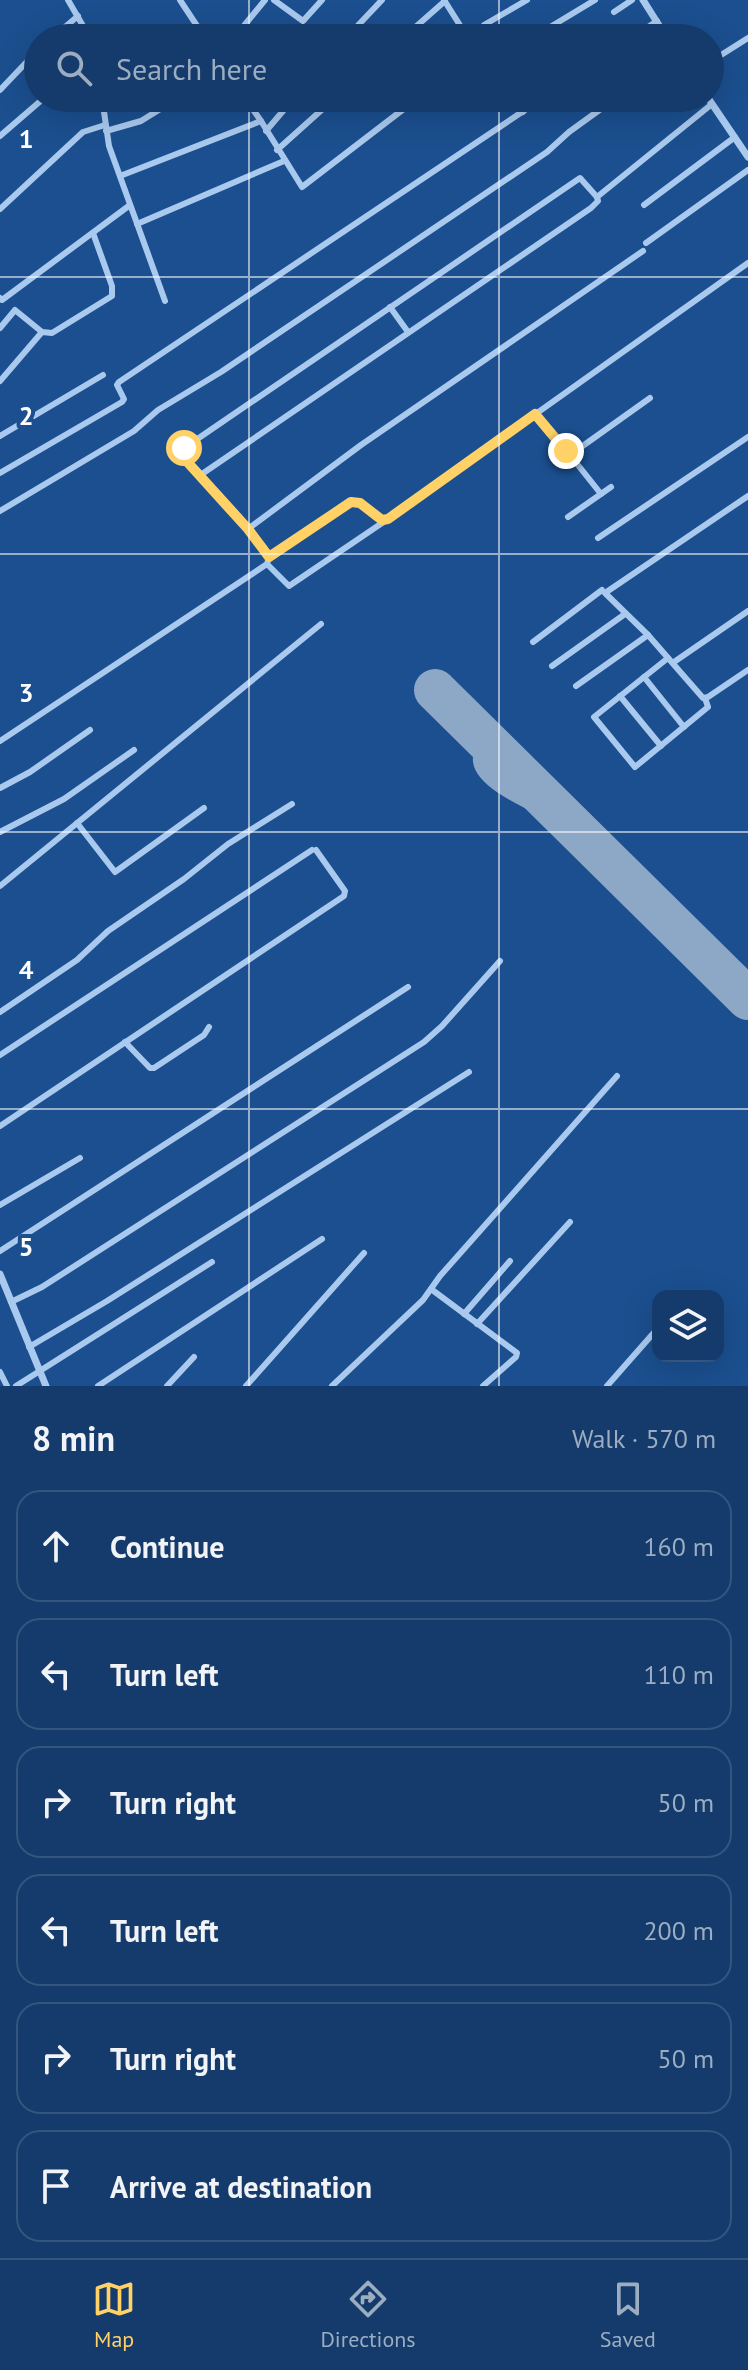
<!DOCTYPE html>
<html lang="en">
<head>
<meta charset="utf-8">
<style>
	:root { --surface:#143b6b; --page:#1d4271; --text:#f1f3f6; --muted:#9dadc1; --line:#33557e; --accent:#ffd166 }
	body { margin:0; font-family:"PT Sans",sans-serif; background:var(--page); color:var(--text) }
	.controls { position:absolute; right:24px; bottom:24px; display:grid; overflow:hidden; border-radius:16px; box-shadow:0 8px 32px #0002 }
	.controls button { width:72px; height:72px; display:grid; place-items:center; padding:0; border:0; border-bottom:2px solid var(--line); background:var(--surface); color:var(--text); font:40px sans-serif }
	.stop { position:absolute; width:24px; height:24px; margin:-18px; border:6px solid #ffd166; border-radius:50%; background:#fff }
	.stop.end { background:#ffd166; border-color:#fff; box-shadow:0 2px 8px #0008 }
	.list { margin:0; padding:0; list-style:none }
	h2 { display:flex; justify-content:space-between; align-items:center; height:104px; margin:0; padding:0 32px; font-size:34px }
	h2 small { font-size:26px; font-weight:400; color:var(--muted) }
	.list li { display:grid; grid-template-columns:52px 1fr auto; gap:24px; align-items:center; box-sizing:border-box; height:112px; margin:0 16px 16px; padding:0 16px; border:2px solid var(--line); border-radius:24px }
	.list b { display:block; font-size:30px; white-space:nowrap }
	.list em { font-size:26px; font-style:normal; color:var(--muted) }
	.icon { flex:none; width:44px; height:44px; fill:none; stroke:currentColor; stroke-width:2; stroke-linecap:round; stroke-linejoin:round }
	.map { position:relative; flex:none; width:748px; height:1386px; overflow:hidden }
	.search { position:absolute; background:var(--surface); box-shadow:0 8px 32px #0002; left:24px; right:24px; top:24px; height:88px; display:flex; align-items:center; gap:20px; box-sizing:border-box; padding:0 28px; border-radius:44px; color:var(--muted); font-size:30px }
	.sheet { height:872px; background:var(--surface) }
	nav { display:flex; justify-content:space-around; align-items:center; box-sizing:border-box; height:112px; border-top:2px solid var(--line); background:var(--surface); font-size:22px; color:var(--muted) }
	nav a { display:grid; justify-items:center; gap:4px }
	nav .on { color:var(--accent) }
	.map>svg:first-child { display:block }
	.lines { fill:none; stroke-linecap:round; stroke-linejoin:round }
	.taxiway { stroke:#8da7c7; stroke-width:16 }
	.runway { stroke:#8da7c7; stroke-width:42 }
	.minor { stroke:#a9c9ee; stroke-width:6 }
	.tertiary { stroke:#a9c9ee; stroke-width:7 }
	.route { stroke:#ffd166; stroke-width:10 }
	.grid { fill:none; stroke:#fff; stroke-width:2; stroke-opacity:0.55 }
	.grid-label { font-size:26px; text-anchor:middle; font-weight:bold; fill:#fff; stroke:#1b4f8f; stroke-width:8; stroke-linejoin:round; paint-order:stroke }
</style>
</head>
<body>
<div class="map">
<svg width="748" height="1386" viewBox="0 0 748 1386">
	<rect width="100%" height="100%" fill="#1b4f8f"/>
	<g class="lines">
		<!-- taxiway -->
		<path class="taxiway" d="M 491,745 L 481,757 C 477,783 546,808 567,820"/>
		<!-- runway -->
		<polyline class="runway" points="435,690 748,999"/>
		<!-- minor -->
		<g class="minor">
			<polyline points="68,0 90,38"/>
			<polyline points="180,0 205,38"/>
			<polyline points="274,0 303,21 322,0"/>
			<polyline points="444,0 468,38"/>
			<polyline points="614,12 632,0"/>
			<polyline points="484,25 527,0"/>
			<polyline points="52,38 78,16"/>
			<polyline points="181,38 198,27"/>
			<polyline points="234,38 265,0"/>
			<polyline points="346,38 382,0"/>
			<polyline points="403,38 445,1"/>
			<polyline points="532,38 595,0"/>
			<polyline points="632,38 657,21"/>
			<polyline points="710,62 748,38"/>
			<polyline points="0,90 38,50"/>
			<polyline points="102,98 109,146 165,301"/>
			<polyline points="245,98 261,121"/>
			<polyline points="511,98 523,112"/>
			<polyline points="106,131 141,121 178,98"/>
			<polyline points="266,131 294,98"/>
			<polyline points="0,136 44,98"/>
			<polyline points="277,150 335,98"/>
			<polyline points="120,176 261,121 302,187 418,98"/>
			<polygon points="580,178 597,197 598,201 591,208 199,476 181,455 181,451 190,444"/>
			<polyline points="597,197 712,104"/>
			<polyline points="644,205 735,137"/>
			<polyline points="0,209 83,132 105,125"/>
			<polyline points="137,224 284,161"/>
			<polyline points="646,243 748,170"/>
			<polyline points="0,298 2,300 130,205"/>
			<polyline points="390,307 408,332"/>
			<polyline points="0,328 15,310 42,332 52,333 112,296 112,286 93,233"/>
			<polyline points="0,381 42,332"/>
			<polyline points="535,414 570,455 650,398"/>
			<polyline points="0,436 103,375"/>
			<polyline points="570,455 601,494"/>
			<polyline points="0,473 122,402 124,399 117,385 119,382 543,98"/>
			<polyline points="199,476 248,529 269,557"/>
			<polyline points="748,496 605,593 648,635 703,698 708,697 748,670"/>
			<polyline points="0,511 134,431 158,410 221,372 547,152 569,132 616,98"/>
			<polyline points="568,517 611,487"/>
			<polyline points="248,529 361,445 643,251"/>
			<polyline points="598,538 748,437"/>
			<polyline points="267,564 289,586 388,519 748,263"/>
			<polyline points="533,642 602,590"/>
			<polyline points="668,658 594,717 635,767 708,707 705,698"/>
			<polyline points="674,662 748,611"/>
			<polyline points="552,666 625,614"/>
			<polyline points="644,677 684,727"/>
			<polyline points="576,686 648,635"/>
			<polyline points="620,696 661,746"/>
			<path d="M 0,741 L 267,564 L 269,557 L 351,502 C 366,500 373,520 388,519"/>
			<polyline points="0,788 30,772 90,730"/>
			<polyline points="77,823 115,872 204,808"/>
			<polyline points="0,832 64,799 134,750"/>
			<polyline points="0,886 321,624"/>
			<polyline points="0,1012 77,960 108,931 184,879 228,844 292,804"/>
			<polyline points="125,1042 150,1068 154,1068 204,1035 209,1027"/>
			<polyline points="0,1055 312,850"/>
			<polyline points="0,1126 344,896 345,891 316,850"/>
			<polyline points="0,1205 80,1158"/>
			<polyline points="0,1251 408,987"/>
			<polyline points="431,1289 517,1353 516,1357 483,1386"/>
			<polyline points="11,1302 42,1287 424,1042 442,1026 500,961"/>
			<polyline points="464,1314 510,1261"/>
			<polyline points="477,1324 570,1222"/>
			<polyline points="29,1347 107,1301 469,1072"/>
			<polyline points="0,1372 7,1386"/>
			<polyline points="16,1386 212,1262"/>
			<polyline points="98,1386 322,1239"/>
			<polyline points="167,1386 194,1357"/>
			<polyline points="246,1386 364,1253"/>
			<polyline points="332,1386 423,1300 440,1276 617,1076"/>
			<polyline points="607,1386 658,1328"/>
		</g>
		<!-- tertiary -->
		<g class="tertiary">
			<polyline points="643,0 667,38"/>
			<polyline points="708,98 748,157"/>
			<polyline points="0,1274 46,1386"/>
		</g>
	</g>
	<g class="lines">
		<!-- route -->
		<polyline class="route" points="184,448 181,455 248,529 269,557 351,502 360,503 382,520 388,519 535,414 566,451"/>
	</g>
	<!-- grid -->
	<path class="grid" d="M 249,0 L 249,38M 499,0 L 499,38M 249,98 L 249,1386M 499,98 L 499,1386M 0,277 L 748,277M 0,554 L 748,554M 0,832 L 748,832M 0,1109 L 748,1109"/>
	<g class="grid-label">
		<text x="26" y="148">1</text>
		<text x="26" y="425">2</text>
		<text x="26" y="702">3</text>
		<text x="26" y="979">4</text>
		<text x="26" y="1256">5</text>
	</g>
</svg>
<div class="controls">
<button><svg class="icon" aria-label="layers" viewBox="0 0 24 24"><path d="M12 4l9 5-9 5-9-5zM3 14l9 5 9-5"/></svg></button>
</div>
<div class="stop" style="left:184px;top:448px"></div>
<div class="stop end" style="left:566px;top:451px"></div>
<div class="search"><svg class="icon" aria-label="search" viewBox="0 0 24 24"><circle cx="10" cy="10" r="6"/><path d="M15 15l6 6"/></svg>Search here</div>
</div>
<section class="sheet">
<h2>8 min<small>Walk · 570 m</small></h2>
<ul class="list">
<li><svg class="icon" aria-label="ahead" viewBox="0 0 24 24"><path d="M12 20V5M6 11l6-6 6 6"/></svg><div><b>Continue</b></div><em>160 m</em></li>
<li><svg class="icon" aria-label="left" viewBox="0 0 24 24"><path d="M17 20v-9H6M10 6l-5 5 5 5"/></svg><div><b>Turn left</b></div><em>110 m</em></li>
<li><svg class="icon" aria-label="right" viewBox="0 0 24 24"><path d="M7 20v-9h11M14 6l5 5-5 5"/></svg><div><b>Turn right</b></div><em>50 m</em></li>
<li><svg class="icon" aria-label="left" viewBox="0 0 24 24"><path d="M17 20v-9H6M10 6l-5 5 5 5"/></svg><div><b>Turn left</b></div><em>200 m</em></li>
<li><svg class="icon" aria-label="right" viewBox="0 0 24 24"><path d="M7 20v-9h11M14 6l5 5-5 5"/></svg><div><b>Turn right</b></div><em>50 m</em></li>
<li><svg class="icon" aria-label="arrive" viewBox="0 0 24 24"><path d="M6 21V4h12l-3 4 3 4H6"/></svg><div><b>Arrive at destination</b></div></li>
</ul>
</section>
<nav>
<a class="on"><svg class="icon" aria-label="map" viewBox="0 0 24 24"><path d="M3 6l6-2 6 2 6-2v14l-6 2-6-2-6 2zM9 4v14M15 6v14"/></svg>Map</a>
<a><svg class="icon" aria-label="directions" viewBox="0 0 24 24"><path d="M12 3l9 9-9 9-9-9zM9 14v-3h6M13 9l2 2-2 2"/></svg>Directions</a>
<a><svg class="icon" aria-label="saved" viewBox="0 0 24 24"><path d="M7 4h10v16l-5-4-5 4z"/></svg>Saved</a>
</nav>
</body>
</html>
